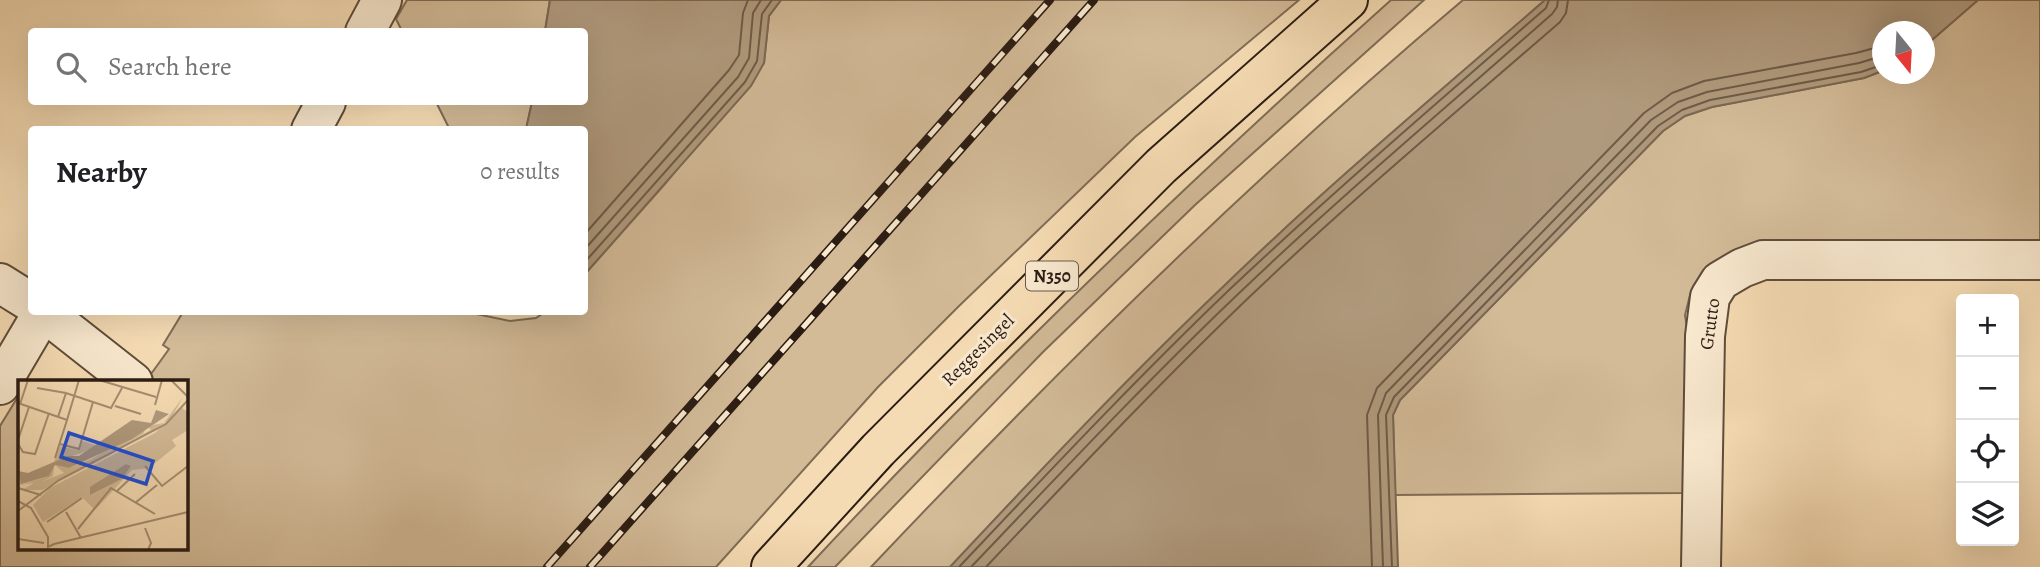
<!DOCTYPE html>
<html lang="en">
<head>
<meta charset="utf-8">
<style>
	:root { --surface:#fff; --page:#f2f2f2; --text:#202124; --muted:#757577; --line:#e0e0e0 }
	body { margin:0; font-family:Alegreya,serif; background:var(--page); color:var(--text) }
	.controls { position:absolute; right:21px; bottom:21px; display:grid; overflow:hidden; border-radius:7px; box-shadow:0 7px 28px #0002 }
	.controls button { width:63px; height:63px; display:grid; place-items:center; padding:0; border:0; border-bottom:2px solid var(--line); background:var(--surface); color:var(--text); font:35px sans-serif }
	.compass { position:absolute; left:1872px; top:21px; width:63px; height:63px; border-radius:50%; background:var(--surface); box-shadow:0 7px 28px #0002; rotate:162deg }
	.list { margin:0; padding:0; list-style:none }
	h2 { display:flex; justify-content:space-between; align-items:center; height:91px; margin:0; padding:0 28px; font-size:30px }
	h2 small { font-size:23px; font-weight:400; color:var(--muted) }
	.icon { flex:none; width:38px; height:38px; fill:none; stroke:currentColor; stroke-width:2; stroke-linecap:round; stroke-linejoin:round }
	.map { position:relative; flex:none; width:2040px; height:567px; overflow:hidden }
	.search { position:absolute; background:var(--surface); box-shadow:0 7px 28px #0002; left:28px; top:28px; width:560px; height:77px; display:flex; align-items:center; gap:18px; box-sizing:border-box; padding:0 24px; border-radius:7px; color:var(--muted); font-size:26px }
	.panel { position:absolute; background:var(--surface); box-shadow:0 7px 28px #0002; left:28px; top:126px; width:560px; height:189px; border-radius:7px }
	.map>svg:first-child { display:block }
	.green { fill:#d3bb98; stroke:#7f6c56; stroke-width:2 }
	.water { fill:#b09a7d; stroke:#7b6853; stroke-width:2 }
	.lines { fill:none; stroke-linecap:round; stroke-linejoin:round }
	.shore { stroke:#6e5b48; stroke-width:2 }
	.minor-casing { stroke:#5e4c3b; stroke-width:42 }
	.major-casing { stroke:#2b1c13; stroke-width:42 }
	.minor { stroke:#f8e8ce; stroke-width:38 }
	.major { stroke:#f5dbb3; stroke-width:38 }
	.rail-casing { stroke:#2b1c13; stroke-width:8 }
	.rail { stroke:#f8e8ce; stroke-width:5; stroke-dasharray:16; stroke-linecap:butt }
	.labels { text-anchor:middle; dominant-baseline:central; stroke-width:6; stroke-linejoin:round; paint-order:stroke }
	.shield { fill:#f8e8ce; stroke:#68594b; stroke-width:2 }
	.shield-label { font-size:18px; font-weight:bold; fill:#2b1c13 }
	.street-label { font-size:19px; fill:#2b1c13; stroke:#f8e8ce }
	.inset-road { fill:none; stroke:#a48f73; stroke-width:2 }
	.view { fill:#1d4ed8; fill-opacity:0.15; stroke:#1d4ed8; stroke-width:3.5 }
	.inset-edge { fill:none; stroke:#2b1c13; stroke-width:3.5 }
</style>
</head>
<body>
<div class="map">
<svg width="2040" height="567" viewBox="0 0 2040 567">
	<rect width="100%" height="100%" fill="#f5dbb3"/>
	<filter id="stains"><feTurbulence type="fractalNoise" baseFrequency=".00286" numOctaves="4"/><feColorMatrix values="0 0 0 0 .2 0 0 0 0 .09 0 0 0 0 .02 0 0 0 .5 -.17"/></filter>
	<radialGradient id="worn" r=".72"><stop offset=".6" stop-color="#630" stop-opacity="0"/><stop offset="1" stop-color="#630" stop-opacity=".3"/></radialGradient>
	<!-- green -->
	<g class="green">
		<polygon points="407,0 550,0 545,31 402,31 396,19"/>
		<polygon points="781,0 1299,0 1135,137 959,306 878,387 716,567 0,567 0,426 19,395 19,548 186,548 186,382 146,381 169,349 163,345 183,312 467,312 510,321 536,318 545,312 584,312 585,274 664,185 764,63 769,16"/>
		<path d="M 1391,0 L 1424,0 L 1195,205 L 1043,352 L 835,567 L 808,567 C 993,368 1189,181 1391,0 Z"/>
		<path d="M 1463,0 L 1545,0 C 1437,94 1327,186 1224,286 C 1129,376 1039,472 950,567 L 871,567 C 1059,368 1254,176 1463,0 Z"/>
		<polygon points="1978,0 2040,0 2040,246 1719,262 1691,291 1685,315 1690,350 1683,493 1395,495 1393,415 1400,400 1663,131 1685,116 1712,107 1864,78 1882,71 1882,74 1924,74 1925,46"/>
		<polygon points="436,102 532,102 526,130 446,129 448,126"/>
	</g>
	<!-- water -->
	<g class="water">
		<polygon points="550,0 781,0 769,16 764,63 751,86 585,274 584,130 526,129 532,102 584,102 584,32 545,31"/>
		<path d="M 1545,0 L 1978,0 L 1925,46 L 1924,32 L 1882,32 L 1882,71 L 1864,78 L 1712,107 L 1685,116 L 1663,131 L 1400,400 L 1393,415 L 1398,567 L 950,567 C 1039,472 1129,376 1224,286 C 1327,186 1437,94 1545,0 Z"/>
	</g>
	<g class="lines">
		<!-- shore -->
		<g class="shore">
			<polyline points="584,235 729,70 739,55 743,13 748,0"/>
			<polyline points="584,250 738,77 749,58 753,13 761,0"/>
			<polyline points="584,263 745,82 757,61 762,14 772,0"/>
			<path d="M 959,567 C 1048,473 1136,379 1229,290 C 1332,193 1439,101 1546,8 L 1549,0"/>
			<path d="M 971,567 C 1058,476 1144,384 1235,297 C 1337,199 1446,108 1552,14 L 1557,7 L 1558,0"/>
			<path d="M 986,567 C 1070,478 1154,389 1242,304 C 1344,206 1453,115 1560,22 L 1566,13 L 1568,0"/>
			<polyline points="1372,567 1367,415 1377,388 1644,113 1672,93 1704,81 1856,53 1882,46"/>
			<polyline points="1383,567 1378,415 1386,393 1651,120 1678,102 1707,92 1859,63 1882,56"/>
			<polyline points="1392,567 1386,415 1394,397 1658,126 1682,110 1710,100 1861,72 1882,65"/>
		</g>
		<defs>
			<g id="minor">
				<polyline points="365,32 382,0"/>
				<polyline points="311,130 326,102"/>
				<polyline points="0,283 32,303"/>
				<polyline points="44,312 133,382"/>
				<polyline points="0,385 43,312"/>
				<polyline points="1701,567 1705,336 1710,297 1720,281 1742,268 1763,260 2040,260"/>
			</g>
			<polyline id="major" points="771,567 878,450 1161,166 1348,0"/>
		</defs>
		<!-- minor casing -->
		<use href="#minor" class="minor-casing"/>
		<!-- major casing -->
		<use href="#major" class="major-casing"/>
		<!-- minor -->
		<use href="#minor" class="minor"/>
		<!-- major -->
		<use href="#major" class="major"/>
		<defs>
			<g id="rail">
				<polyline points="547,567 1050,0"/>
				<polyline points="590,567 1094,0"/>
			</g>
		</defs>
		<!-- rail casing -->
		<use href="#rail" class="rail-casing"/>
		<!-- rail -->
		<use href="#rail" class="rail"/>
	</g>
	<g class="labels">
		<!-- shield labels -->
		<rect class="shield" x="1026" y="261.5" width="52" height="29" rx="5"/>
		<g class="shield-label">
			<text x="1052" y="276">N350</text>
		</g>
		<!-- street labels -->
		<g class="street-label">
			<text transform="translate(1710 324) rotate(-82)">Grutto</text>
			<text transform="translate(978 350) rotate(-45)">Reggesingel</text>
		</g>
	</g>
	<!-- overview -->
	<g transform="translate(18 380)">
		<rect width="170" height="170" fill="#f5dbb3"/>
		<path d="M 165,17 L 155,35 L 151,40 L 143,45 L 92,75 L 24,110 L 4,110 L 16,103 L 0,105 L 0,98 L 5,104 L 28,97 L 36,86 L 35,96 L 23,102 L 33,98 L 46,93 L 37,85 L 51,88 L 72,80 L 129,46 L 125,54 L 74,82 L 100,70 L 133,50 L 130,46 L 146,43 ZM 164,28 L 170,32 L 170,50 L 154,60 L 158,66 L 131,88 L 114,90 L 77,130 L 64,117 L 25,142 L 15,125 L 32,108 L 137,53 ZM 108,84 L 113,86 L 104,99 L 72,115 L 76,105 ZM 65,61 L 77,65 L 75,69 L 36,82 L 42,66 L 59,70 Z" fill="#d3bb98" fill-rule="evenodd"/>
		<path d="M 138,30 L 151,34 L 114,59 L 51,88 L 37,85 L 31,96 L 3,104 L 0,91 L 10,93 L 50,76 L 61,76 L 114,40 L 133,43 ZM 108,84 L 113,86 L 104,99 L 72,115 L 72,107 Z" fill="#b09a7d"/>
		<path class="inset-road" d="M 81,0 L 138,17M 153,0 L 170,17M 19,8 L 48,13M 0,23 L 49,40 L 61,0M 2,24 L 10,0M 137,25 L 144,0M 97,26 L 123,34M 40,37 L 48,13 L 93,28 L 104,8M 0,60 L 11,27M 0,64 L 5,72 L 17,74 L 31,33M 42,64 L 61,69 L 75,22M 37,78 L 49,40M 127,86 L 144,106 L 170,86M 0,108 L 23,115M 99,111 L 117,94M 0,121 L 13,128 L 30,157 L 30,167 L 36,164M 117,123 L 139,105M 0,131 L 41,100 L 148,44 L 170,20M 48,132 L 63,158M 29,142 L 64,118M 127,148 L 133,163 L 130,170M 60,149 L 93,108 L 137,134M 0,159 L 26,163M 36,164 L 170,132"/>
		<path class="view" d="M 51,53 L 135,81 L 128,104 L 43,77 Z"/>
		<rect width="170" height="170" class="inset-edge"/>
	</g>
	<rect width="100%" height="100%" filter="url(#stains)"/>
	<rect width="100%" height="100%" fill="url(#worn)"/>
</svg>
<div class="controls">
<button>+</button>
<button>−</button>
<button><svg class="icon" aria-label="locate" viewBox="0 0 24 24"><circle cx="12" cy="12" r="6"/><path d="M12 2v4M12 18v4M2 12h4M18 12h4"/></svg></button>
<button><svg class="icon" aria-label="layers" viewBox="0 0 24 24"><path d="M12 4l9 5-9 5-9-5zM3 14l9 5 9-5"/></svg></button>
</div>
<svg class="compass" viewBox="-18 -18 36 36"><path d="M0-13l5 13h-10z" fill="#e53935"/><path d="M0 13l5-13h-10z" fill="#757577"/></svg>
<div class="search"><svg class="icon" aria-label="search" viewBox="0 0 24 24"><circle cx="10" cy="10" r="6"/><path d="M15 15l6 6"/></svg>Search here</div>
<section class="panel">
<h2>Nearby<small>0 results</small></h2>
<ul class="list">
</ul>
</section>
</div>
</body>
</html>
